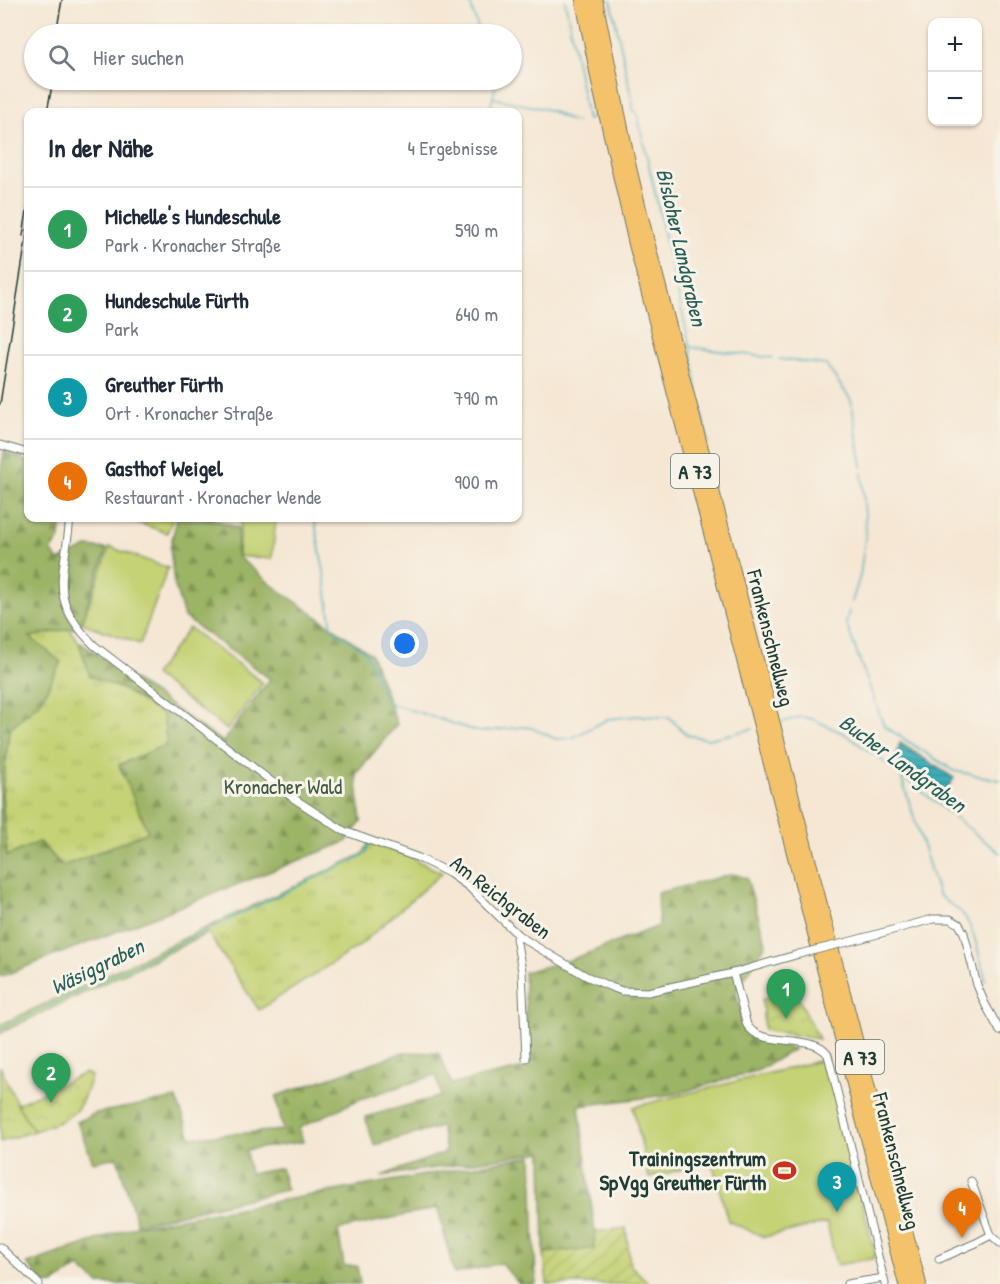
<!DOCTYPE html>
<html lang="de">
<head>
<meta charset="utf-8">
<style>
	:root { --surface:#fff; --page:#f2f2f3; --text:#1f2937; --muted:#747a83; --line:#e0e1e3; --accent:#ea580c }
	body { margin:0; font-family:"Patrick Hand",sans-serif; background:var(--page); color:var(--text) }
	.controls { position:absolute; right:18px; top:18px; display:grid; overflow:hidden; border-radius:12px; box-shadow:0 2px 4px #0004 }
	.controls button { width:54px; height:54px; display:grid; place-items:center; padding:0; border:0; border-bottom:2px solid var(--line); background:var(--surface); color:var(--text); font:30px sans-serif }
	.you { position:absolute; left:405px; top:644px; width:21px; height:21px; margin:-15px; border:4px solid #fff; border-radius:50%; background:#1a73e8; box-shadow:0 0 0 9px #1a73e833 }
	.badge { display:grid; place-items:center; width:39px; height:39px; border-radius:50%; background:var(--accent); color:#fff; font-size:20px; font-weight:700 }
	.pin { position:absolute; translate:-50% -50px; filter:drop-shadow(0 2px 3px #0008) }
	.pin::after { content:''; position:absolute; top:32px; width:21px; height:18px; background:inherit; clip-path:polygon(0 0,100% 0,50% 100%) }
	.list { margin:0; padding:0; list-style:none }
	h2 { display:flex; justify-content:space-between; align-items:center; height:78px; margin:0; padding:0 24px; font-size:26px }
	h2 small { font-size:20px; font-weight:400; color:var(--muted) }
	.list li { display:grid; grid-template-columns:39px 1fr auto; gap:18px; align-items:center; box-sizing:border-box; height:84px; padding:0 24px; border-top:2px solid var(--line) }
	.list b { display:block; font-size:22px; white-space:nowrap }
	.list p { margin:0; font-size:20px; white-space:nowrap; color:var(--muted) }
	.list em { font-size:20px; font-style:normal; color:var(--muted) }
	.icon { flex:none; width:33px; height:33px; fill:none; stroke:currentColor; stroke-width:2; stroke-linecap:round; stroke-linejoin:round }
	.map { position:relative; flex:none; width:1000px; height:1284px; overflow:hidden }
	.search { position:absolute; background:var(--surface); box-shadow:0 2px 4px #0004; left:24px; top:24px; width:498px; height:66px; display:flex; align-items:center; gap:15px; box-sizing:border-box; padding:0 21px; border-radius:33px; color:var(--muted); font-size:22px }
	.panel { position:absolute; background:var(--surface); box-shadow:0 2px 4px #0004; left:24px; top:108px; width:498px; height:414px; border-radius:12px }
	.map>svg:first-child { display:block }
	.grass { fill:url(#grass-tufts); stroke:#728854; stroke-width:1.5 }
	.forest { fill:url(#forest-firs); stroke:#5e784d; stroke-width:1.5 }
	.park { fill:url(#park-crowns); stroke:#728854; stroke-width:1.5 }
	.garden { fill:url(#garden-furrows); stroke:#728854; stroke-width:1.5 }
	.pitch { fill:#c5d274; stroke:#728854; stroke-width:1.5 }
	.water { fill:url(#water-rules); stroke:#2e7576; stroke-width:1.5 }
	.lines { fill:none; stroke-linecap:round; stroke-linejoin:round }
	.stream { stroke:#3cadb7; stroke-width:1.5 }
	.street-casing { stroke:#6a786c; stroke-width:9 }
	.highway-casing { stroke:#6a786c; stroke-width:16 }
	.street { stroke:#fff; stroke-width:7 }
	.highway { stroke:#f4c26a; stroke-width:14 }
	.rail { stroke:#1f3d34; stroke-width:1.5 }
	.street-bridge-casing { stroke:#6a786c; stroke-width:9; stroke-linecap:butt }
	.street-bridge { stroke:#fff; stroke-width:7 }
	.labels { text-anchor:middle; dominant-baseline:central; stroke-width:6; stroke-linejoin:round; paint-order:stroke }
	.shield { fill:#f7f3e8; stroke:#60746a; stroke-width:1.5 }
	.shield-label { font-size:20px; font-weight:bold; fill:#1f3d34 }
	.street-label { font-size:21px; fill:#1f3d34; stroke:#f7f3e8 }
	.park-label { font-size:21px; fill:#405b41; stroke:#f7f3e8 }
	.poi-label { font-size:21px; font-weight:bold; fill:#1f3d34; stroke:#f7f3e8; text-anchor:end }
	.water-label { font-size:22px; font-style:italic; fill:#285f5b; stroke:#f7f3e8 }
</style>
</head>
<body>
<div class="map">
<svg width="1000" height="1284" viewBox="0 0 1000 1284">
	<defs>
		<pattern id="grass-tufts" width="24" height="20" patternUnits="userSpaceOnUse" patternTransform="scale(1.5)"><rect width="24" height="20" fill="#c5d274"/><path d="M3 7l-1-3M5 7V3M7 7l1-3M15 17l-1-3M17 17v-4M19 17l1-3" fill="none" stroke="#a9b565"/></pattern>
		<pattern id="forest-firs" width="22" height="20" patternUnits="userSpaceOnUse" patternTransform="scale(1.5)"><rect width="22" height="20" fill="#9cb466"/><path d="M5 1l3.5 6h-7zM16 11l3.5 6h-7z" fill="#7f9455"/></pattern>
		<pattern id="park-crowns" width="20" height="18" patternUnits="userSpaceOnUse" patternTransform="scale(1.5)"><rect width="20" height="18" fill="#c5d274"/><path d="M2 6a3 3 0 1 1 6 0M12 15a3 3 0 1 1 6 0" fill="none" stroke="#a9b565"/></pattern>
		<pattern id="garden-furrows" width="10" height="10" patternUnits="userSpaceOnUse" patternTransform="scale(1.5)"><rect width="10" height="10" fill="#c5d274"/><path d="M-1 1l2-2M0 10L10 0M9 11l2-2" fill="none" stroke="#a9b565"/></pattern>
		<pattern id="water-rules" width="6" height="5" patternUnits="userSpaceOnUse" patternTransform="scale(1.5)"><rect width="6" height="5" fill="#3cadb7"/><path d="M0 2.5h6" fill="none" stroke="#328e96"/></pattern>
	</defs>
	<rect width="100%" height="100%" fill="#f7f3e8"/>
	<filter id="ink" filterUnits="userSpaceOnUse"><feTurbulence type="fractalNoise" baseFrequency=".0167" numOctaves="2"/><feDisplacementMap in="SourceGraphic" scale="12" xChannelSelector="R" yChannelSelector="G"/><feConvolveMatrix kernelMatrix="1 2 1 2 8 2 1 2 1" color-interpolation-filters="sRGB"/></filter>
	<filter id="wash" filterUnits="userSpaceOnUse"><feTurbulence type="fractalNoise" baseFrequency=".008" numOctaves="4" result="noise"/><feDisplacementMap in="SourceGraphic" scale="24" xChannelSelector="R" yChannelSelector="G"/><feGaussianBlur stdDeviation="1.35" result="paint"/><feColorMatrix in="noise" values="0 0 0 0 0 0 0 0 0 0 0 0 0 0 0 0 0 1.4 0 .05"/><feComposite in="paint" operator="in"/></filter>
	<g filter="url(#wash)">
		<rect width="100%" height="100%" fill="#f5e7d4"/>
		<!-- grass -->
		<g class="grass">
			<polygon points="69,629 79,642 90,676 124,690 163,715 167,744 119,765 149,833 63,867 7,857 2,795 9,729 41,701 29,637"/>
			<polygon points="369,842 408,856 442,873 359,946 259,1010 208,933 0,1033 0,1025 363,854"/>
			<polygon points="0,1066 17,1104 34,1131 0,1142"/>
		</g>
		<!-- forest -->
		<g class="forest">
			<polygon points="4,451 28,462 28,518 62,518 60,538 51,551 59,561 87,547 107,549 79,627 30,637 61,662 41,701 9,729 2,795 7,856 39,842 63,866 148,832 119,765 167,744 163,715 124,690 90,676 79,642 223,742 270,679 184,617 174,583 170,548 177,518 210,518 238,528 237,556 272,585 371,654 397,724 356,774 361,822 346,842 0,977 0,475"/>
			<polygon points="733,874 747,878 766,944 736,992 748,1036 794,1049 759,1070 675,1094 579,1106 595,1232 594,1249 544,1253 542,1152 381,1176 446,1152 441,1127 374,1145 365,1117 441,1096 436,1075 360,1099 299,1128 303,1142 246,1150 250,1174 281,1168 286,1190 137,1224 117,1157 93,1162 77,1122 96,1113 176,1098 191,1137 283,1130 276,1096 404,1052 439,1053 452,1084 529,1067 524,972 567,961 659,926 657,893"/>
			<polygon points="532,1156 536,1284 519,1284 501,1263 454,1274 438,1208 338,1230 344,1266 357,1266 360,1284 214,1284 210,1281 206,1284 99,1284 79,1267 53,1284 46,1284 27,1264 136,1226"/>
		</g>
		<!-- park -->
		<g class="park">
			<polygon points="796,993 819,1039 764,1030 762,999"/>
			<path d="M 85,1073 L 91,1076 C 79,1117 73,1117 34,1131 L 17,1104 Z"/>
		</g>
		<!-- garden -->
		<polygon class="garden" points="626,1228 630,1265 650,1284 547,1284 544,1253 594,1249 595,1232"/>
		<!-- pitch -->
		<g class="pitch">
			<polygon points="125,518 173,518 167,533"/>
			<polygon points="241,518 276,518 272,559 238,556"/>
			<polygon points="110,547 168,568 140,644 82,623"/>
			<polygon points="189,628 263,683 227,730 154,675"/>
			<polygon points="826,1059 876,1258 836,1265 827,1223 764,1237 728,1221 712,1161 649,1178 633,1107"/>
		</g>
		<!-- water -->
		<polygon class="water" points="900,743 954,778 942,798 896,764 896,756"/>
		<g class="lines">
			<!-- stream -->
			<g class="stream">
				<polyline points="469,0 480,34"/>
				<polyline points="565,0 587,120 593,118"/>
				<polyline points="611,0 633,105 632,110 637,113 690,347 773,358"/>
				<polyline points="494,98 549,110 569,120 577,122"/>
				<polyline points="489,112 496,86 494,80"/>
				<path d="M 690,347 C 696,379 700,411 708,442"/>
				<polyline points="779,359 826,365 851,400 862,467"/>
				<polyline points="314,518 324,572 332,629 365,651 386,702 479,732 523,727 532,728 556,739 572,738 608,719 637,716 669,717 687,735 708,739 753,729"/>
				<polyline points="852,602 860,576 866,531 862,473"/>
				<polyline points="849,611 846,623 884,726 954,771 1000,780"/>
				<polyline points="782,722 802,717 812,719 845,734 883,761 1000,853"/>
				<path d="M 901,776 L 938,894 C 945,902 954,906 961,912 C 974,925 981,963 986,981"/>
				<polyline points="209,929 366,854 369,845"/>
				<polyline points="0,1029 208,930"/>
			</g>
		</g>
	</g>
	<g filter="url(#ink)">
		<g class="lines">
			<defs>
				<g id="street">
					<polyline points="0,445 28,453"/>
					<path d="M 70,518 C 65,577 46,599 95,646 L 293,798 L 344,831 L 419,858 L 449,873 L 469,887 L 518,935 L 532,944 L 586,976 L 611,987 L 622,991 L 648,992 L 733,973 L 799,954"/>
					<polyline points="518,935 516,938 522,971 526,1058"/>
					<polyline points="848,942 933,919 950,919 959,924 964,933 977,985 985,1004 1000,1031"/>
					<path d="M 733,973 L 747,1025 C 761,1049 813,1032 828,1055 L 885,1284"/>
					<polyline points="971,1181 991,1235 1000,1243"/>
					<polyline points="0,1247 39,1284"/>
					<polyline points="939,1259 976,1243 991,1235"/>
					<polyline points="847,1284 884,1278"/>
				</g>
				<g id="highway">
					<polyline points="583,0 600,87 636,244 906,1284"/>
					<polyline points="595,0 629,168 647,242 919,1284"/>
				</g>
			</defs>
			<!-- street casing -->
			<use href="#street" class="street-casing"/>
			<!-- highway casing -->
			<use href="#highway" class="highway-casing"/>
			<!-- street -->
			<use href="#street" class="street"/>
			<!-- highway -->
			<use href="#highway" class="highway"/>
			<!-- rail -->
			<g class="rail">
				<polyline points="56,34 62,0"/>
				<polyline points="47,112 53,80"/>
				<polyline points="23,236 28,205"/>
				<polyline points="0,404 28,227"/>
			</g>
			<defs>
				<polyline id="street-bridge" points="799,954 848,942"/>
			</defs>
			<!-- street-bridge casing -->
			<use href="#street-bridge" class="street-bridge-casing"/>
			<!-- street-bridge -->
			<use href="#street-bridge" class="street-bridge"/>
		</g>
	</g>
	<!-- icons -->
	<defs>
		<symbol id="stadium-bare" viewBox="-9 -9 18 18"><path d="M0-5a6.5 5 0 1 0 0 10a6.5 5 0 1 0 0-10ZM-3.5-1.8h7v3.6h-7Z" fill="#c8321e" stroke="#f7f3e8" stroke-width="2.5" paint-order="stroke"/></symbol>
	</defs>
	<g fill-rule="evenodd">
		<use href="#stadium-bare" x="768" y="1154" width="33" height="33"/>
	</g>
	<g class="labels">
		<!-- shield labels -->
		<g class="shield">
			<rect x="671" y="454" width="48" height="34" rx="4.5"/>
			<rect x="836" y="1040" width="48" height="34" rx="4.5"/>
		</g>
		<g class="shield-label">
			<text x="695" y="471">A 73</text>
			<text x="860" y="1057">A 73</text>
		</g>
		<!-- street labels -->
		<g class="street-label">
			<text transform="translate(771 638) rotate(76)">Frankenschnellweg</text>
			<text transform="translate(501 897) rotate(38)">Am Reichgraben</text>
			<text transform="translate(897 1161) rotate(76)">Frankenschnellweg</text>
		</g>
		<!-- park labels -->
		<g class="park-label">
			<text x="283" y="786">Kronacher Wald</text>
		</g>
		<!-- poi labels -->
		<g class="poi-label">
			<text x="766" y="1158">Trainingszentrum<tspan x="766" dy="24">SpVgg Greuther Fürth</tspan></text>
		</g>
		<!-- water labels -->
		<g class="water-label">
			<text transform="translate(682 247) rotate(77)">Bisloher Landgraben</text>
			<text transform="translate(903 763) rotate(36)">Bucher Landgraben</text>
			<text transform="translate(97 966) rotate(-26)">Wäsiggraben</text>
		</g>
	</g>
</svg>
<div class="controls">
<button>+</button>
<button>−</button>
</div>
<div class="you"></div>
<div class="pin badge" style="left:786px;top:1019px;background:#2e9e5b">1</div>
<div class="pin badge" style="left:51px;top:1103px;background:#2e9e5b">2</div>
<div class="pin badge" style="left:837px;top:1212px;background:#0f9aa8">3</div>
<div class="pin badge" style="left:962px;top:1238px;background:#e8710a">4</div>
<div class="search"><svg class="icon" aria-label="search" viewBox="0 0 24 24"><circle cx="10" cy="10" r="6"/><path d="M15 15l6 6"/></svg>Hier suchen</div>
<section class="panel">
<h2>In der Nähe<small>4 Ergebnisse</small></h2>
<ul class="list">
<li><span class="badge" style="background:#2e9e5b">1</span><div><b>Michelle's Hundeschule</b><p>Park · Kronacher Straße</p></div><em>590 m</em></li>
<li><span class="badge" style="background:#2e9e5b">2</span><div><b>Hundeschule Fürth</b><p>Park</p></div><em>640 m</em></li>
<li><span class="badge" style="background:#0f9aa8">3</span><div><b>Greuther Fürth</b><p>Ort · Kronacher Straße</p></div><em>790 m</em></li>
<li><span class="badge" style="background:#e8710a">4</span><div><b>Gasthof Weigel</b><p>Restaurant · Kronacher Wende</p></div><em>900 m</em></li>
</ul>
</section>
</div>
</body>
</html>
